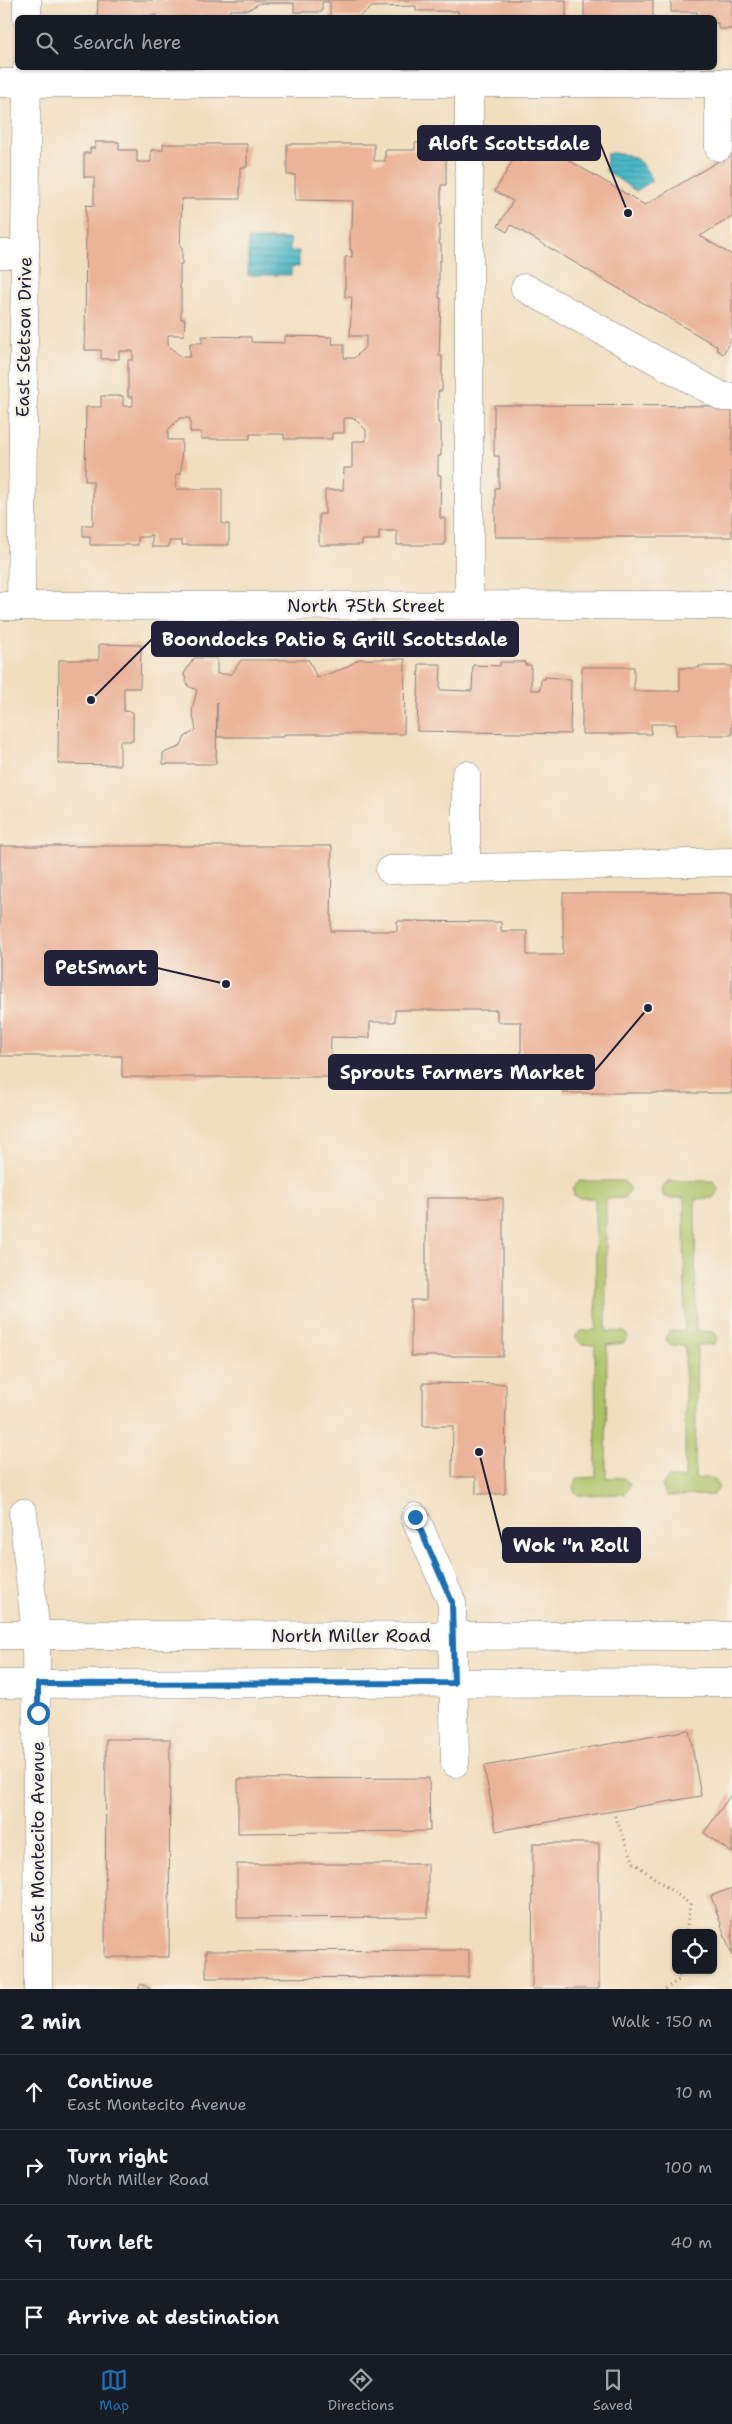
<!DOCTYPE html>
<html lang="en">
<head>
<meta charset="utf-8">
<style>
	:root { --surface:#171b24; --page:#20242c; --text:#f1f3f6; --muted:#9ea1a6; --line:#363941; --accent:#1f6fb2 }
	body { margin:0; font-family:"Shantell Sans",sans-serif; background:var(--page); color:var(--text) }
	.controls { position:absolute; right:15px; bottom:15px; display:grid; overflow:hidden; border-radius:8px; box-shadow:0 1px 4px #0004 }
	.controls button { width:45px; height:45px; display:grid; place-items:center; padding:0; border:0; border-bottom:1px solid var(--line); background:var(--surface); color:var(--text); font:25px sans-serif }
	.stop { position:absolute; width:15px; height:15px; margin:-11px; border:4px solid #1f6fb2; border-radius:50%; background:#fff }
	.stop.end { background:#1f6fb2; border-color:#fff; box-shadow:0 1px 5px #0008 }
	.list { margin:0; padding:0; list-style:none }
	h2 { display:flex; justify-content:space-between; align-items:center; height:65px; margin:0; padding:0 20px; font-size:21px }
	h2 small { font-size:16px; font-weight:400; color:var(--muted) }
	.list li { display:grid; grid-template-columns:32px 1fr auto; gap:15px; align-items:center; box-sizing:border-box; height:75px; padding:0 20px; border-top:1px solid var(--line) }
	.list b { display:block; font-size:19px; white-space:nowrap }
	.list p { margin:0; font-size:16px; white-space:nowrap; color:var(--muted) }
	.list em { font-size:16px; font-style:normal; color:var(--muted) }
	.icon { flex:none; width:28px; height:28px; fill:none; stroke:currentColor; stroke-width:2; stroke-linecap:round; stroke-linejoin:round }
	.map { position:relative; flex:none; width:732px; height:1989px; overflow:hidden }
	.search { position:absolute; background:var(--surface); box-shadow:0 1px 4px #0004; left:15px; right:15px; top:15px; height:55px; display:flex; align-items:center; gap:12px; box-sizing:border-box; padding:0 18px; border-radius:8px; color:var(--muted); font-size:19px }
	.sheet { height:365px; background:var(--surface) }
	nav { display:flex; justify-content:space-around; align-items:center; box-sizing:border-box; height:70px; border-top:1px solid var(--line); background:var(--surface); font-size:14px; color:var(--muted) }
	nav a { display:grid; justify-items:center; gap:2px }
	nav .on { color:var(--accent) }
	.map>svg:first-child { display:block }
	.green { fill:#acc266; stroke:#677250 }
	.water { fill:url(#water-rules); stroke:#366c80 }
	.building { fill:#ebb399 }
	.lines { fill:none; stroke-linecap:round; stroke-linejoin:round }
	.minor-casing { stroke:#8a807d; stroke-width:29 }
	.path { stroke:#8a807d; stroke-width:3; stroke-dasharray:1 4; stroke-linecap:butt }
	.minor { stroke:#fff; stroke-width:28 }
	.route { stroke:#1f6fb2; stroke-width:6 }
	.labels { text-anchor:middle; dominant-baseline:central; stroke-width:5; stroke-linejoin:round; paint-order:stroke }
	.street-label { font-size:18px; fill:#22223b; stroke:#f7f3e8 }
	.leader { fill:none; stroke:#22223b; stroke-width:2 }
	.callout-dot { fill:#22223b; stroke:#f7f3e8; stroke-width:2 }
	.callout { fill:#22223b; stroke:#22223b; stroke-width:2 }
	.callout-label { font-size:19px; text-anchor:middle; font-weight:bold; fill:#fff }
</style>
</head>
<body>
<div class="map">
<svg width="732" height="1989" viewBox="0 0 732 1989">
	<defs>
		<pattern id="water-rules" width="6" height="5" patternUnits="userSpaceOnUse" patternTransform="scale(1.25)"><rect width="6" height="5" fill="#4ab7c6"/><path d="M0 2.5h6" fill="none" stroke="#3d94a2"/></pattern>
	</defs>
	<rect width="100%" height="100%" fill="#f7f3e8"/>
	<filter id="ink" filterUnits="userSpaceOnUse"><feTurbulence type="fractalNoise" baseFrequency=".02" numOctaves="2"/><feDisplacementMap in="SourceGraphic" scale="10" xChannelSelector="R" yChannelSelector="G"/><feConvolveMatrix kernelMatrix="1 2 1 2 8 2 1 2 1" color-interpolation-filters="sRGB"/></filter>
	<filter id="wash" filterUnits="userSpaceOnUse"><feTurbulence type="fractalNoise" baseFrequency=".0096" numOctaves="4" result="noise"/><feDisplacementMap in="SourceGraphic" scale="20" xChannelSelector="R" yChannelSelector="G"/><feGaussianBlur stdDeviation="1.12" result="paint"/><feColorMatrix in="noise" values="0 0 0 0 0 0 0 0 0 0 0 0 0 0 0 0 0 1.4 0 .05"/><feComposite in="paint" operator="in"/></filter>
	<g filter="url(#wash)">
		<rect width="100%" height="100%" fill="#f1debf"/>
		<!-- green -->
		<g class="green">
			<path d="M 579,1181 L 624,1181 L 630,1189 L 624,1198 L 606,1199 L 606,1331 L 625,1332 L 628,1337 L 624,1343 L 607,1345 L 606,1478 C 615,1478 626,1475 630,1485 L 625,1494 L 578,1495 L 574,1491 L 573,1486 L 578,1478 L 596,1477 L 595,1345 L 581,1344 L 575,1337 L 580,1331 L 596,1330 L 595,1198 L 579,1198 L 574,1195 L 573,1188 Z"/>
			<path d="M 668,1181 L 713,1181 L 719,1190 L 713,1198 L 695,1199 L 696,1331 L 714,1332 L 718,1338 L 714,1344 L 697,1345 L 695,1478 C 705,1479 715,1475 719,1486 L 714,1495 L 667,1496 L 662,1486 L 668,1478 L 685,1478 L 685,1346 L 670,1345 L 665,1338 L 670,1331 L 685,1331 L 684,1198 L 668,1198 L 663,1196 L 662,1189 Z"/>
		</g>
		<!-- water -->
		<g class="water">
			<path d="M 607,153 C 632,153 642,158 652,181 L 636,191 L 606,171 Z"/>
			<polygon points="248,239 290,239 290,251 299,251 299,267 291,267 291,275 248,275"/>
		</g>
		<g id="blocks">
			<!-- building -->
			<g class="building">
				<polygon points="98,0 566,0 566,17 458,18 458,11 416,11 416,6 372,7 359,17 330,17 330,2 322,2 322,12 294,12 294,3 260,3 248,10 230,10 227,18 204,18 203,15 172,18 158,18 156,15 97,18"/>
				<rect x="584" y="0" width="69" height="18"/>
				<polygon points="671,0 732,0 732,29 718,29 718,23 714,23 714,18 697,18 697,12 671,12"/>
				<polygon points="95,142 119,142 119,150 137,150 137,162 151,162 151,150 163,150 163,144 247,144 247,167 240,167 240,199 182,199 180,247 182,247 182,264 180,264 180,289 181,289 181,319 185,319 184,335 168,335 168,345 181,357 190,357 190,343 202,343 202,336 251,337 251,342 285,343 285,336 333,337 332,344 344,344 344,358 354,358 366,346 366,336 350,336 352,297 345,297 345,257 352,257 352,250 350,250 350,228 352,228 353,201 295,200 295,175 287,175 287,144 374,144 374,161 385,161 385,150 415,150 415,143 438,143 438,150 446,150 446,185 441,185 441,225 439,225 439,244 441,244 441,261 439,261 439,298 441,298 439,356 442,356 442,391 438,391 438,423 441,423 441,456 438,456 438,475 441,475 440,518 445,518 445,545 397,545 397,531 379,531 379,540 362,540 362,545 319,545 319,514 325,514 325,490 343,490 344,468 352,468 352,441 366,441 366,430 354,418 344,418 344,433 332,433 332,439 284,439 284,434 250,434 250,439 201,439 201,432 190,432 190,418 180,418 168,430 168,440 182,440 181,474 176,474 176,489 222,489 222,524 229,524 229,545 182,545 182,541 169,541 169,547 152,547 152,535 149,535 149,537 138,537 138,545 90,545 90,536 83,536 83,525 93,525 93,481 85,481 86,407 101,407 101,396 123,396 123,406 133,406 133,397 128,397 128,360 133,360 133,351 119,351 119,359 101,359 101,350 85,350 86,205 94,206 94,177 84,177 84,153 90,153 90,148 95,148"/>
				<polygon points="538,142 645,205 732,153 732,217 700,236 732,255 732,337 723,354 716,349 718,347 511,225 507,232 498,226 513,201 495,191 516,155 527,161"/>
				<polygon points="494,405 732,406 732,537 495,537 495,488 499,488 499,456 494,456"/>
				<polygon points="99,644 141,645 140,688 124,688 124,711 133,712 133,741 120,741 120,765 58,764 59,660 99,660"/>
				<polygon points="194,658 217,658 217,674 232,674 241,660 309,660 317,678 345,668 359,659 405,659 404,734 284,734 284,737 217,737 217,702 216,764 163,764 163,753 180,747 185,737 196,730 192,711 197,690 188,686 184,674"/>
				<polygon points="500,662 525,662 525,665 531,665 531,690 540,690 541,679 545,679 545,677 571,679 570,734 417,731 419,664 441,664 440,690 472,691 473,665 500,666"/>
				<polygon points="699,666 732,666 732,735 676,735 676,724 651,724 651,734 582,734 582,667 634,667 634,691 680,691 680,668 699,668"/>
				<polygon points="0,846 332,846 331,931 397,931 397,921 501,922 501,931 527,931 527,955 563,955 563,893 732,893 732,1093 563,1093 563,1060 521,1060 521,1022 497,1022 497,1010 395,1010 395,1022 370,1022 370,1038 331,1037 330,1077 122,1077 122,1056 0,1056"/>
				<polygon points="426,1198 503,1198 503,1356 411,1356 411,1300 426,1300"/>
				<polygon points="423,1383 506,1384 505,1494 476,1494 476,1477 452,1477 453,1426 423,1426"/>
				<polygon points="689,1730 701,1796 496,1831 484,1766"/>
				<polygon points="106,1739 170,1739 169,1957 105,1957"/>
				<polygon points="429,1778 430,1831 238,1833 238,1779"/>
				<polygon points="732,1793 732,1853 704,1833"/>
				<polygon points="533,1843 599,1843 599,1989 532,1989"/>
				<polygon points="237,1864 428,1864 428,1917 237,1918"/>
				<polygon points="732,1888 732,1956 711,1896"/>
				<polygon points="469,1950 469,1977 206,1978 206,1951"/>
				<polygon points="141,1984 151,1989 138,1989"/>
			</g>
		</g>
	</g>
	<g filter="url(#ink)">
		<use href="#blocks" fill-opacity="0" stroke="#8a807d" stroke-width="1"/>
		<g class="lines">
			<defs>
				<g id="minor">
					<polyline points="27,0 27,18"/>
					<polyline points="0,83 732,83"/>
					<polyline points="469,83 469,605"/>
					<polyline points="719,83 719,147"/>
					<polyline points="0,254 25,254"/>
					<polyline points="525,288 723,397 732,397"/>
					<polyline points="0,606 732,605"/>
					<polyline points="21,606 27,68"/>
					<polyline points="466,775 466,869"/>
					<polyline points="390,870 732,862"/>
					<polyline points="23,1513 36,1635 38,1989"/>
					<polyline points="415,1517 452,1603 455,1763"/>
					<polyline points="0,1635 732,1636"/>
					<polyline points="0,1684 732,1682"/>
				</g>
			</defs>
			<!-- minor casing -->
			<use href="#minor" class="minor-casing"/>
			<!-- path -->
			<g class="path">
				<polyline points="615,1816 634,1863 690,1904 686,1933"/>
				<polyline points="665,1989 679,1980 680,1970"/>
			</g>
			<!-- minor -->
			<use href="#minor" class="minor"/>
		</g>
	</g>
	<g class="lines" filter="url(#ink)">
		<!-- route -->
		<polyline class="route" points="38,1713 38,1684 454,1683 452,1602 415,1517"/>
	</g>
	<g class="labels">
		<!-- street labels -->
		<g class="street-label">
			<text transform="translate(24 337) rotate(-89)">East Stetson Drive</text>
			<text x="366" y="606">North 75th Street</text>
			<text x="351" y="1636">North Miller Road</text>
			<text transform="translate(38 1842) rotate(-90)">East Montecito Avenue</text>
		</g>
	</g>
	<!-- callouts -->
	<path class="leader" d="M628 213L600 143M91 700L152 639M226 984L157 968M648 1008L594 1072M479 1452L503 1545"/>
	<g class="callout-dot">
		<circle cx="628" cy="213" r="5"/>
		<circle cx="91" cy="700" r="5"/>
		<circle cx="226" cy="984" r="5"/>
		<circle cx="648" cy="1008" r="5"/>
		<circle cx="479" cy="1452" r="5"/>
	</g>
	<g class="callout">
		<rect x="418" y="126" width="182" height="34" rx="5"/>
		<rect x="152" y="622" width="366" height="34" rx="5"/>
		<rect x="45" y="951" width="112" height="34" rx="5"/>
		<rect x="329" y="1055" width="265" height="34" rx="5"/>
		<rect x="503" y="1528" width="137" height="34" rx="5"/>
	</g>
	<g class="callout-label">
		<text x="509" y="150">Aloft Scottsdale</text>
		<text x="335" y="646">Boondocks Patio &amp; Grill Scottsdale</text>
		<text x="101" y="974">PetSmart</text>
		<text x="462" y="1079">Sprouts Farmers Market</text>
		<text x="571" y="1552">Wok "n Roll</text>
	</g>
</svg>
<div class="controls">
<button><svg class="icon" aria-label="locate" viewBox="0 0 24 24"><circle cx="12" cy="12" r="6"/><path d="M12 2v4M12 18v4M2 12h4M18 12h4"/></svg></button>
</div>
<div class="stop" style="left:38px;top:1713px"></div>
<div class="stop end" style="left:415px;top:1517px"></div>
<div class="search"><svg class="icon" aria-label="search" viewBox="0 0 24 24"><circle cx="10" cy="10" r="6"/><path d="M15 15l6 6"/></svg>Search here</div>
</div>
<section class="sheet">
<h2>2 min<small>Walk · 150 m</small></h2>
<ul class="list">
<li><svg class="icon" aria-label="ahead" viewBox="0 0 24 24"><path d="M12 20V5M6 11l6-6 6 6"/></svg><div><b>Continue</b><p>East Montecito Avenue</p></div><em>10 m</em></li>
<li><svg class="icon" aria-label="right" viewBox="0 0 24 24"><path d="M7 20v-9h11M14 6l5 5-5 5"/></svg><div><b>Turn right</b><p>North Miller Road</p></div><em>100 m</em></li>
<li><svg class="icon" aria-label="left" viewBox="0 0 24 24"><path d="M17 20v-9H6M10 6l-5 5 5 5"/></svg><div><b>Turn left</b></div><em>40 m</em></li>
<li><svg class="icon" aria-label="arrive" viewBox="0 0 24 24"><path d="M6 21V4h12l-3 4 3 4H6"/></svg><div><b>Arrive at destination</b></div></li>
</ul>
</section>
<nav>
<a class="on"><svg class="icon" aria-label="map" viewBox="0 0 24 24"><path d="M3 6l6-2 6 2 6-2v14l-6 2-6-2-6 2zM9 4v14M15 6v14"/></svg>Map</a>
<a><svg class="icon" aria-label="directions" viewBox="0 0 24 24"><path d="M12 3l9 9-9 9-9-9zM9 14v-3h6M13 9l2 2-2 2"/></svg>Directions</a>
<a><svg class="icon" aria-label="saved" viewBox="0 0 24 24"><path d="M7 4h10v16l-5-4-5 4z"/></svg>Saved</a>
</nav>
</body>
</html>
